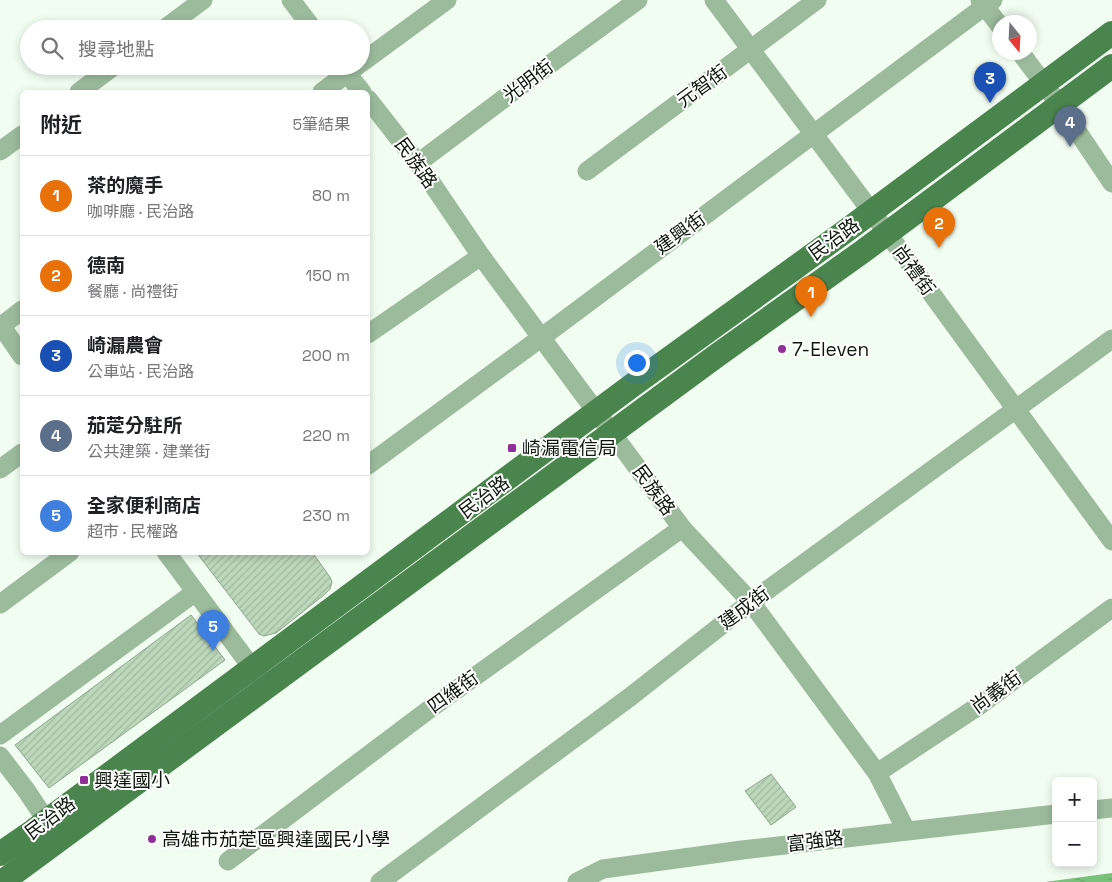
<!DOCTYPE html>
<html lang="zh-TW">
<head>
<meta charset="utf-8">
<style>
	:root { --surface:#fff; --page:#f6f6f6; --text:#202124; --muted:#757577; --line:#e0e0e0; --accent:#b45309 }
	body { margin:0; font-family:"Space Grotesk","Noto Sans TC",sans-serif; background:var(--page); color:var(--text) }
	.controls { position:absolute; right:15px; bottom:15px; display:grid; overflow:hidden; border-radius:8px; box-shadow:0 2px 8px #0003 }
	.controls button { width:45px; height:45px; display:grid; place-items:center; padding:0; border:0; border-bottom:1px solid var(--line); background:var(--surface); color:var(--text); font:25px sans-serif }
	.compass { position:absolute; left:992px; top:15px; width:45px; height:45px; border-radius:50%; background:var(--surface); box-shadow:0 2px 8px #0003; rotate:162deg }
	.you { position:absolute; left:636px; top:362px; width:18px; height:18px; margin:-12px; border:4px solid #fff; border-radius:50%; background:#1a73e8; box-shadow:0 0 0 8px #1a73e833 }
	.badge { display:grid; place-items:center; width:32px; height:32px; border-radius:50%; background:var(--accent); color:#fff; font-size:16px; font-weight:700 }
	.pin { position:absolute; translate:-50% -41px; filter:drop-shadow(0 1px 2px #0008) }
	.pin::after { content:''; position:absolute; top:26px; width:18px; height:15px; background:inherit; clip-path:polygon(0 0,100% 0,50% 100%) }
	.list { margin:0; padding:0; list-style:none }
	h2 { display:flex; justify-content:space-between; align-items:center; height:65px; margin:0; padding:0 20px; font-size:21px }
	h2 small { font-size:16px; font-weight:400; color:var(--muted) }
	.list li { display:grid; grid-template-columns:32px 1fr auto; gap:15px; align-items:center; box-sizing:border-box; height:80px; padding:0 20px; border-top:1px solid var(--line) }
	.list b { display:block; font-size:19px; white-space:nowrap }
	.list p { margin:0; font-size:16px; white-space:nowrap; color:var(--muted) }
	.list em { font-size:16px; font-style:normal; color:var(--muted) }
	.icon { flex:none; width:28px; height:28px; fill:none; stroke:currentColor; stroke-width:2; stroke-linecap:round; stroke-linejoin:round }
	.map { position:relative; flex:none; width:1112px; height:882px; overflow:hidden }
	.search { position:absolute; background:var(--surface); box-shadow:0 2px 8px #0003; left:20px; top:20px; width:350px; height:55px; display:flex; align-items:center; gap:12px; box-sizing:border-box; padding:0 18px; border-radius:28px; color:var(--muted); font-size:19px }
	.panel { position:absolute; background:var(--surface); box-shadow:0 2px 8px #0003; left:20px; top:90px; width:350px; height:465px; border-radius:8px }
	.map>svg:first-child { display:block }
	.water { fill:url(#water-ripples) }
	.building { fill:url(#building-hatch); stroke:#8ca68c }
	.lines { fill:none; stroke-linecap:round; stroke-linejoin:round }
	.minor { stroke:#9cbb9c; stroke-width:19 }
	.major { stroke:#4b854e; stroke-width:24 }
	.poi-dot { fill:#902f97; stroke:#fff; stroke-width:2 }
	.labels { text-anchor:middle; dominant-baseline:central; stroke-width:4; stroke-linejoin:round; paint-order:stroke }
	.street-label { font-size:19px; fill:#0e180e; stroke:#fff }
	.poi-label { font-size:19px; fill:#0e180e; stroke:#fff; text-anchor:start }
</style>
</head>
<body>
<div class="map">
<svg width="1112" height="882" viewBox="0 0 1112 882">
	<defs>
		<pattern id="water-ripples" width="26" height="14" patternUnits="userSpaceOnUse" patternTransform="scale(1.25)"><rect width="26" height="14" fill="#79c27c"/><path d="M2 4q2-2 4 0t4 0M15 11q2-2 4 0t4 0" fill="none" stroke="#67a66a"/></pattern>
		<pattern id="building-hatch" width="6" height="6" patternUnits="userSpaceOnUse" patternTransform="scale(1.25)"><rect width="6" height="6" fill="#bcd7bc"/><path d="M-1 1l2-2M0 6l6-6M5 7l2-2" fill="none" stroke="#a0b8a0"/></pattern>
	</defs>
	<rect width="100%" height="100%" fill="#f2fdf2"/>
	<!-- water -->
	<polygon class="water" points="1112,873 1112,882 1045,882"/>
	<!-- building -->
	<g class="building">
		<polygon points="196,552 312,552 330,577 332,582 330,589 324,595 276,633 264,636 259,634"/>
		<polygon points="191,615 225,660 49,788 15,745"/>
		<polygon points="771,774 796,807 771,825 745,791"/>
	</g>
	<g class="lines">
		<!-- minor -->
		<g class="minor">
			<polyline points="291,0 313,29"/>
			<polyline points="714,0 888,234 1112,541"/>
			<polyline points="980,0 1000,26"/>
			<polyline points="164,29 203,0"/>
			<polyline points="1020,52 1059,104 1112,183"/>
			<polyline points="361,63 447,0"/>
			<polyline points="341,66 362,92"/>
			<polyline points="79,92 114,66"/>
			<polyline points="322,92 357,66"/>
			<polyline points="368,99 418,163 481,256 682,528 751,602 877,773 906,830"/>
			<polyline points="0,151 22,135"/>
			<polyline points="418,163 531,78 638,0"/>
			<polyline points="587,171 817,0"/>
			<polyline points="0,324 22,356"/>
			<polyline points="0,327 22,310"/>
			<polyline points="368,334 481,256"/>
			<polyline points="368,465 542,337 993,0"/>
			<polyline points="0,469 22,453"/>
			<polyline points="166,552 267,688"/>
			<polyline points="0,604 70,552"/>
			<polyline points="0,735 194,593"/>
			<polyline points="0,756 26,790 54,832"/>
			<polyline points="877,773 980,705 1112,608"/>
			<polyline points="1093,810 1112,808"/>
			<polyline points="228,861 431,708 682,528"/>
			<polyline points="380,882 630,697 751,602 1112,339"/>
			<polyline points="577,882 603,869 742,850 1056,814"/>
		</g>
		<!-- major -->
		<g class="major">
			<polyline points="0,854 33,831 634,384 843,233 1112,33"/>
			<polyline points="2,882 719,354 862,252 1112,66"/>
		</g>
	</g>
	<!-- markers -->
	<g class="poi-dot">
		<circle cx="782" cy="349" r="5"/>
		<rect x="507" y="443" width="10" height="10" rx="2.5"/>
		<rect x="79" y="775" width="10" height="10" rx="2.5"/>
		<circle cx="152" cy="839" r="5"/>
	</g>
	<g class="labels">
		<!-- street labels -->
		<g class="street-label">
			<text transform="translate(528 81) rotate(-37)">光明街</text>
			<text transform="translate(702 86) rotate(-36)">元智街</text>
			<text transform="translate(416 163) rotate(54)">民族路</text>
			<text transform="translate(680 233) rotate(-36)">建興街</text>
			<text transform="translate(834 239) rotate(-36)">民治路</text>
			<text transform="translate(914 270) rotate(54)">尚禮街</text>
			<text transform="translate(654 490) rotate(54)">民族路</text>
			<text transform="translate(484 497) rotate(-37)">民治路</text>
			<text transform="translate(744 608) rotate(-37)">建成街</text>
			<text transform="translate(453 692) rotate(-36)">四維街</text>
			<text transform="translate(996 692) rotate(-36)">尚義街</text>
			<text transform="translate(50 818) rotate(-37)">民治路</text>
			<text transform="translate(815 841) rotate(-7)">富強路</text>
		</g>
		<!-- poi labels -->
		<g class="poi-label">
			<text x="792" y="349">7-Eleven</text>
			<text x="522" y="448">崎漏電信局</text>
			<text x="94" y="780">興達國小</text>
			<text x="162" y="839">高雄市茄萣區興達國民小學</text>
		</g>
	</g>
</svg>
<div class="controls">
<button>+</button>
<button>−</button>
</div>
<svg class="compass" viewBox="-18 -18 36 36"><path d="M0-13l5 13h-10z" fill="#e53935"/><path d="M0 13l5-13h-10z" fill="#757577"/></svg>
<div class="you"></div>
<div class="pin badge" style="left:811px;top:317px;background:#e8710a">1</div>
<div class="pin badge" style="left:939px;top:248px;background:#e8710a">2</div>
<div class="pin badge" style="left:990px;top:103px;background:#1a4fb4">3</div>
<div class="pin badge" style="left:1070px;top:147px;background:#5c6f8a">4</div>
<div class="pin badge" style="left:213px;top:651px;background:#3f7fe0">5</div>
<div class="search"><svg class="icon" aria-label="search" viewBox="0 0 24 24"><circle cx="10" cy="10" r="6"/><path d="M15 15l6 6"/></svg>搜尋地點</div>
<section class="panel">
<h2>附近<small>5筆結果</small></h2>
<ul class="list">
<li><span class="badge" style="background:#e8710a">1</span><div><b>茶的魔手</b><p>咖啡廳 · 民治路</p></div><em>80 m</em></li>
<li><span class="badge" style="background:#e8710a">2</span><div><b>德南</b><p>餐廳 · 尚禮街</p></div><em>150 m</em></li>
<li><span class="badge" style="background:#1a4fb4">3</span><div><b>崎漏農會</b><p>公車站 · 民治路</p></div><em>200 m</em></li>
<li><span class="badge" style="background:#5c6f8a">4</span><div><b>茄萣分駐所</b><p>公共建築 · 建業街</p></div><em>220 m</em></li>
<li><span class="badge" style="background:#3f7fe0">5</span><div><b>全家便利商店</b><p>超市 · 民權路</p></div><em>230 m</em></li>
</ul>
</section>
</div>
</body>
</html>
